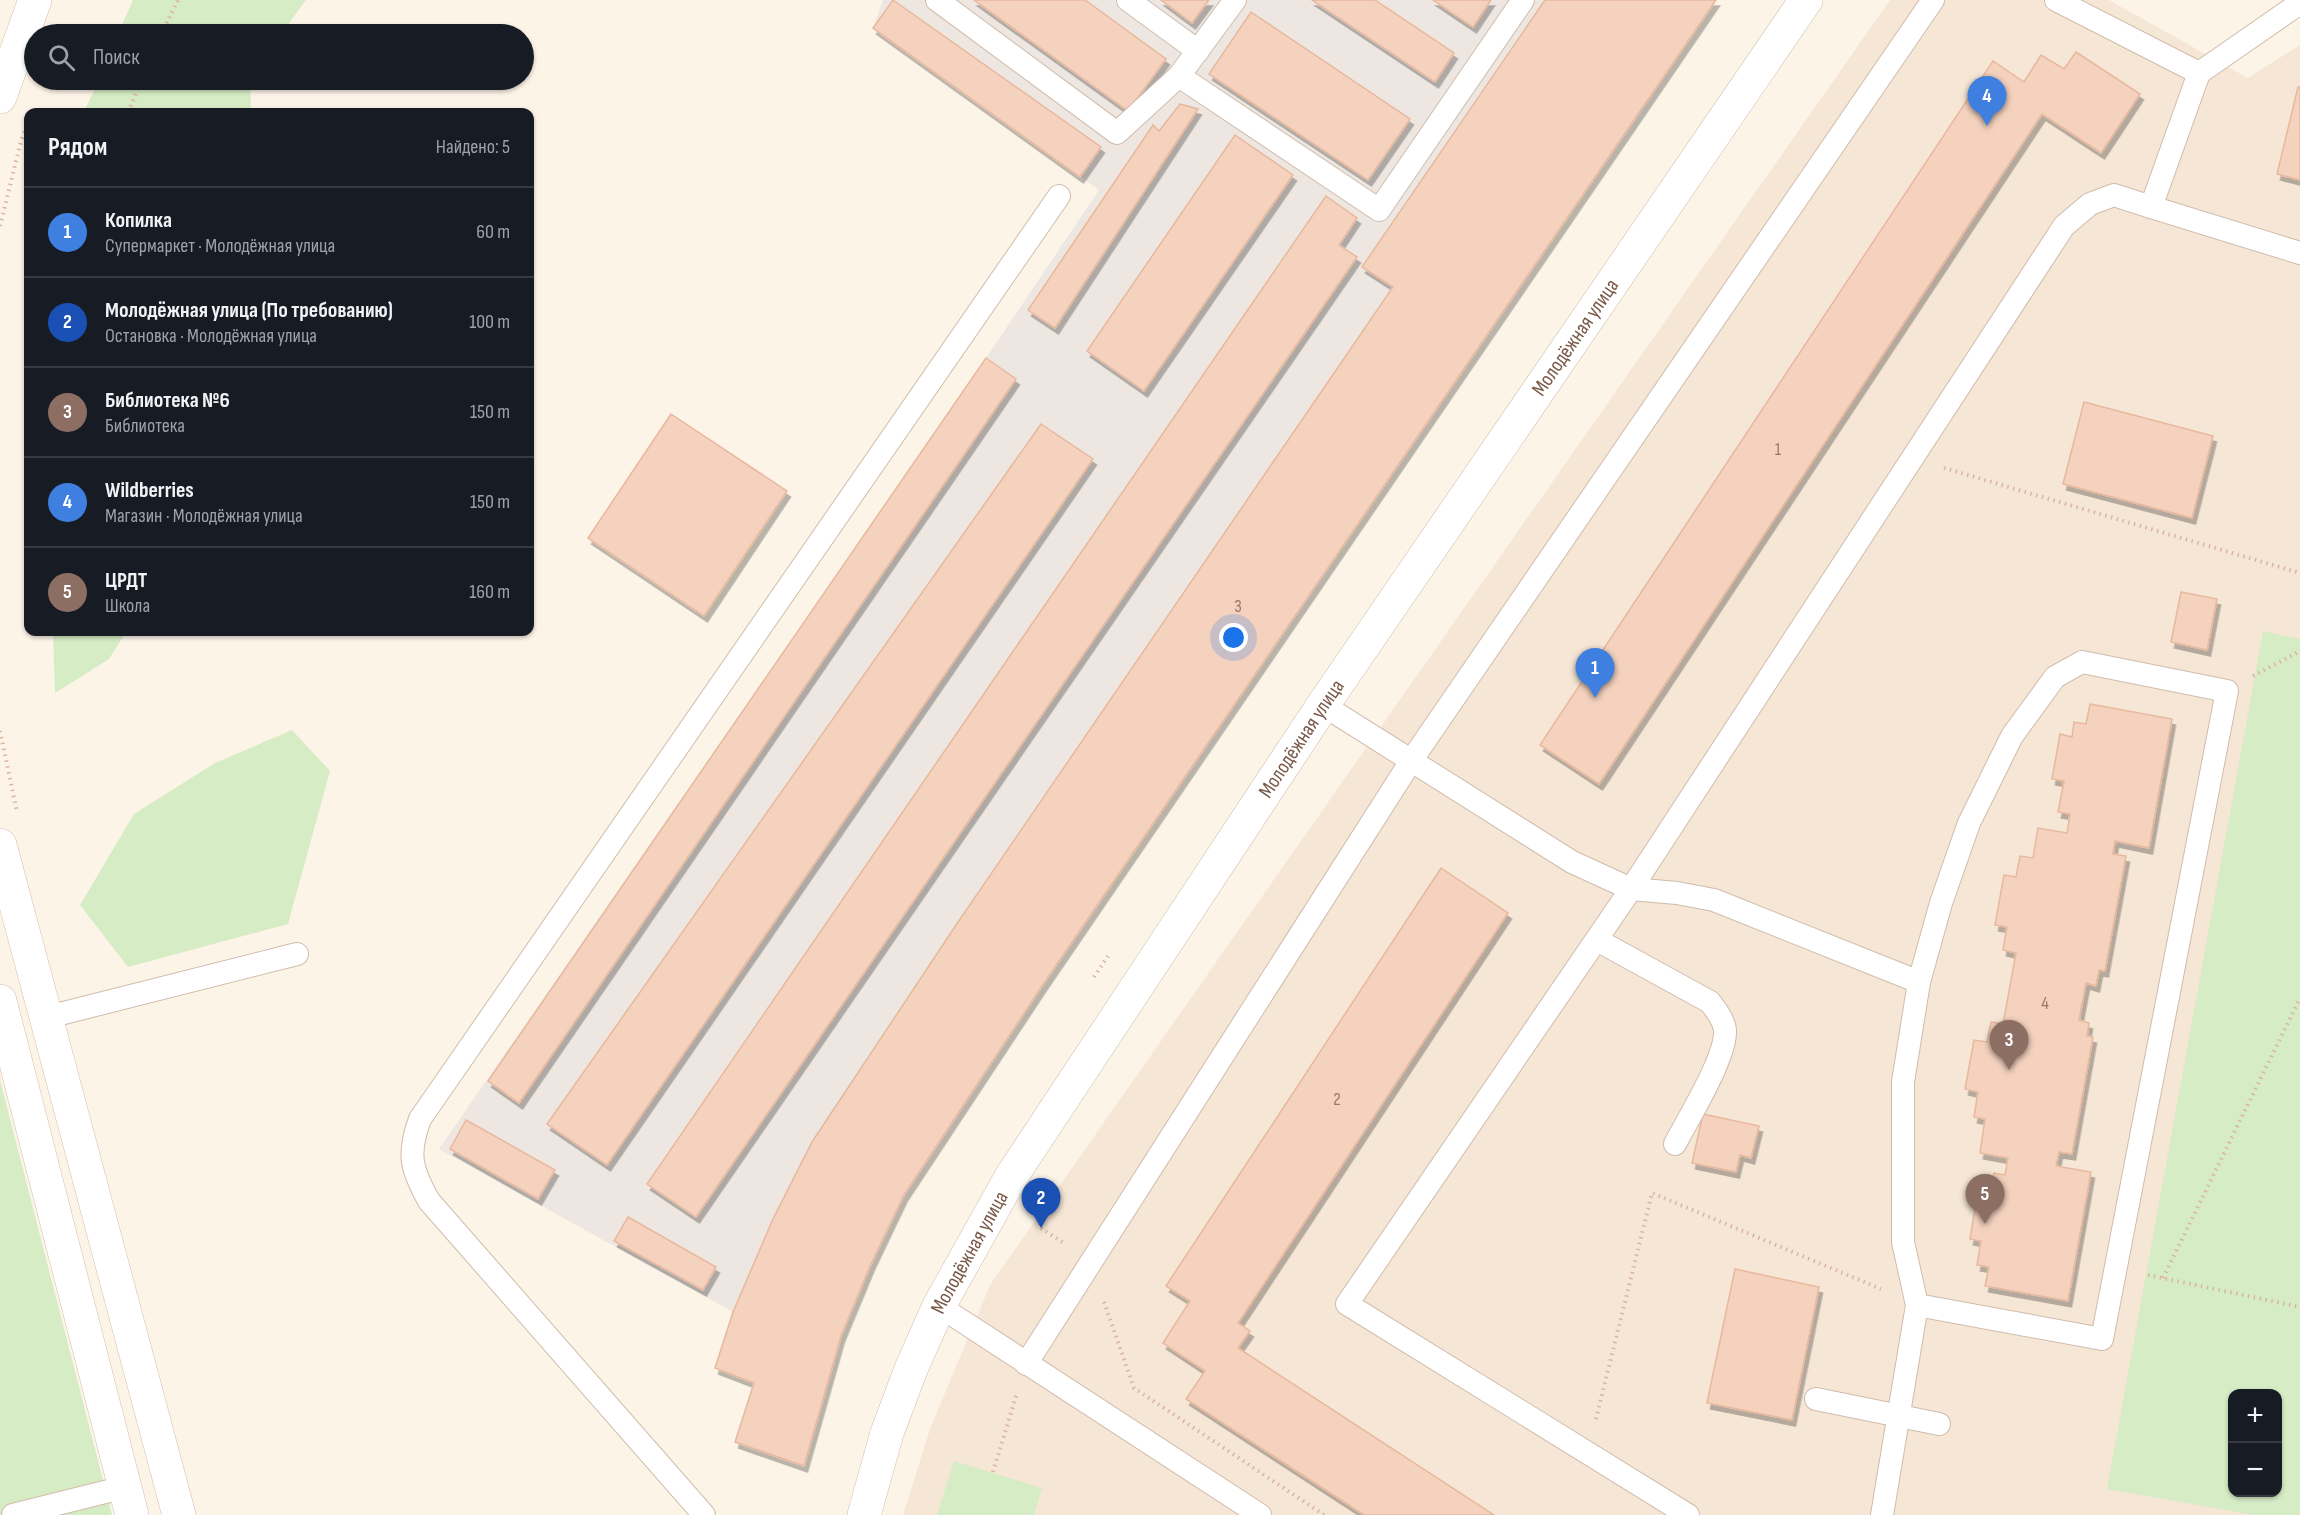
<!DOCTYPE html>
<html lang="ru">
<head>
<meta charset="utf-8">
<style>
	:root { --surface:#171b24; --page:#20242c; --text:#f1f3f6; --muted:#9ea1a6; --line:#363941; --accent:#ec6948 }
	body { margin:0; font-family:"Sofia Sans Condensed",sans-serif; background:var(--page); color:var(--text) }
	.controls { position:absolute; right:18px; bottom:18px; display:grid; overflow:hidden; border-radius:12px; box-shadow:0 2px 4px #0004 }
	.controls button { width:54px; height:54px; display:grid; place-items:center; padding:0; border:0; border-bottom:2px solid var(--line); background:var(--surface); color:var(--text); font:30px sans-serif }
	.you { position:absolute; left:1234px; top:638px; width:21px; height:21px; margin:-15px; border:4px solid #fff; border-radius:50%; background:#1a73e8; box-shadow:0 0 0 9px #1a73e833 }
	.badge { display:grid; place-items:center; width:39px; height:39px; border-radius:50%; background:var(--accent); color:#fff; font-size:20px; font-weight:700 }
	.pin { position:absolute; translate:-50% -50px; filter:drop-shadow(0 2px 3px #0008) }
	.pin::after { content:''; position:absolute; top:32px; width:21px; height:18px; background:inherit; clip-path:polygon(0 0,100% 0,50% 100%) }
	.list { margin:0; padding:0; list-style:none }
	h2 { display:flex; justify-content:space-between; align-items:center; height:78px; margin:0; padding:0 24px; font-size:26px }
	h2 small { font-size:20px; font-weight:400; color:var(--muted) }
	.list li { display:grid; grid-template-columns:39px 1fr auto; gap:18px; align-items:center; box-sizing:border-box; height:90px; padding:0 24px; border-top:2px solid var(--line) }
	.list b { display:block; font-size:22px; white-space:nowrap }
	.list p { margin:0; font-size:20px; white-space:nowrap; color:var(--muted) }
	.list em { font-size:20px; font-style:normal; color:var(--muted) }
	.icon { flex:none; width:33px; height:33px; fill:none; stroke:currentColor; stroke-width:2; stroke-linecap:round; stroke-linejoin:round }
	.map { position:relative; flex:none; width:2300px; height:1515px; overflow:hidden }
	.search { position:absolute; background:var(--surface); box-shadow:0 2px 4px #0004; left:24px; top:24px; width:510px; height:66px; display:flex; align-items:center; gap:15px; box-sizing:border-box; padding:0 21px; border-radius:33px; color:var(--muted); font-size:22px }
	.panel { position:absolute; background:var(--surface); box-shadow:0 2px 4px #0004; left:24px; top:108px; width:510px; height:528px; border-radius:12px }
	.map>svg:first-child { display:block }
	.residential { fill:#f6e6d5; fill-rule:evenodd }
	.industrial { fill:#eee7e1 }
	.green { fill:#d6ecc5; fill-rule:evenodd }
	.building { fill:#f4d2be; stroke:#e8b89d; stroke-width:1.5; filter:url(#shadow) }
	.lines { fill:none; stroke-linecap:round; stroke-linejoin:round }
	.lane-casing { stroke:#d0bcac; stroke-width:24 }
	.street-casing { stroke:#d0bcac; stroke-width:34 }
	.secondary-casing { stroke:#d6beac; stroke-width:34 }
	.path { stroke:#dab5a0; stroke-width:4; stroke-dasharray:1.5 4.5; stroke-linecap:butt }
	.lane { stroke:#fff; stroke-width:22 }
	.street { stroke:#fff; stroke-width:33 }
	.secondary { stroke:#fff; stroke-width:33 }
	.labels { text-anchor:middle; dominant-baseline:central; stroke-width:4.5; stroke-linejoin:round; paint-order:stroke }
	.number-label { font-size:18px; fill:#987867 }
	.street-label { font-size:21px; fill:#795a4a; stroke:#fff8ef }
</style>
</head>
<body>
<div class="map">
<svg width="2300" height="1515" viewBox="0 0 2300 1515">
	<defs>
		<filter id="shadow"><feDropShadow dx="3.5" dy="6" stdDeviation="0" flood-color="#0004"/></filter>
	</defs>
	<rect width="100%" height="100%" fill="#fdf4e8"/>
	<!-- residential -->
	<path class="residential" d="M 1890,0 L 2109,0 L 2248,78 L 2300,45 L 2300,1515 L 903,1515 L 930,1429 L 990,1285 ZM 2232,1394 L 2278,1394 L 2278,1492 L 2232,1492 Z"/>
	<!-- industrial -->
	<polygon class="industrial" points="883,0 1716,0 1044,983 904,1195 871,1264 841,1336 804,1466 735,1442 754,1384 715,1368 733,1312 439,1149 986,358 1099,190 873,28"/>
	<!-- green -->
	<g class="green">
		<polygon points="133,0 306,0 281,34 118,34"/>
		<polygon points="99,80 250,80 251,112 84,112"/>
		<path d="M 2263,631 L 2300,639 L 2300,1515 L 2254,1515 L 2107,1489 ZM 2232,1394 L 2278,1394 L 2278,1492 L 2232,1492 Z"/>
		<polygon points="53,632 126,632 109,659 55,693"/>
		<polygon points="292,730 330,771 288,924 128,967 80,905 134,814 215,763"/>
		<polygon points="0,1080 112,1515 0,1515"/>
		<polygon points="954,1461 1042,1488 1034,1515 937,1515"/>
	</g>
	<!-- building -->
	<g class="building">
		<polygon points="893,0 1101,147 1080,177 873,28"/>
		<polygon points="974,0 1085,0 1166,59 1128,111"/>
		<polygon points="1161,0 1209,0 1192,23"/>
		<polygon points="1312,0 1375,0 1454,53 1435,82"/>
		<polygon points="1433,0 1491,0 1473,27"/>
		<polygon points="1545,0 1716,0 1044,983 904,1195 871,1264 841,1336 804,1466 735,1442 754,1383 715,1368 733,1312 773,1219 812,1142 956,925 1393,287 1362,267"/>
		<polygon points="1251,12 1410,119 1368,180 1209,74"/>
		<polygon points="2076,52 2140,94 2101,153 2042,114 1599,784 1540,745 1993,61 2024,82 2041,55 2064,69"/>
		<polygon points="2298,87 2300,87 2300,180 2277,174"/>
		<polygon points="1180,104 1198,109 1055,328 1028,310 1153,125 1159,131"/>
		<polygon points="1235,135 1293,175 1144,391 1087,351"/>
		<polygon points="1326,196 1357,218 1339,245 1357,257 696,1217 647,1184"/>
		<polygon points="986,358 1016,379 519,1103 488,1081"/>
		<polygon points="2084,402 2213,436 2192,518 2063,484"/>
		<polygon points="671,414 787,491 704,616 588,538"/>
		<polygon points="1041,424 1093,459 607,1165 547,1124"/>
		<polygon points="2181,592 2217,599 2207,650 2171,642"/>
		<polygon points="2090,704 2172,719 2149,848 2115,841 2113,854 2126,856 2105,971 2099,970 2096,986 2086,983 2079,1020 2089,1023 2087,1036 2093,1037 2072,1154 2059,1152 2056,1166 2091,1172 2068,1301 1985,1286 1989,1267 1977,1265 1981,1241 1970,1239 1978,1190 1990,1192 1994,1173 2005,1175 2008,1158 1980,1153 1985,1119 1974,1117 1978,1092 1965,1089 1974,1040 1987,1042 1991,1022 2003,1024 2016,953 2003,950 2007,927 1995,925 2004,875 2016,877 2020,856 2033,858 2038,828 2067,833 2070,814 2058,812 2064,781 2052,779 2060,734 2072,737 2074,722 2086,724"/>
		<polygon points="1441,868 1508,913 1238,1323 1250,1331 1238,1348 1494,1515 1364,1515 1186,1399 1205,1371 1163,1343 1190,1301 1166,1286"/>
		<polygon points="1703,1114 1759,1126 1751,1158 1740,1155 1736,1172 1692,1163"/>
		<polygon points="466,1120 555,1170 538,1199 450,1149"/>
		<polygon points="628,1217 716,1267 703,1290 614,1241"/>
		<polygon points="1735,1269 1819,1287 1792,1420 1707,1403"/>
	</g>
	<g class="lines">
		<defs>
			<g id="lane">
				<polyline points="937,0 1117,133 1179,76"/>
				<polyline points="1128,0 1198,51"/>
				<polyline points="1235,0 1179,76 1379,210 1523,0"/>
				<polyline points="2199,73 2300,3"/>
				<polyline points="2151,207 2300,253"/>
				<polyline points="1323,705 1572,862 1631,889 1677,893 1714,900 1919,982"/>
				<path d="M 1597,940 L 1710,1002 C 1716,1010 1724,1020 1725,1030 C 1727,1056 1688,1119 1675,1144"/>
				<polyline points="44,1018 297,954"/>
				<polyline points="939,1306 1260,1515"/>
				<polyline points="1026,1364 1411,761 1933,0"/>
				<polyline points="1816,1399 1939,1424"/>
				<polyline points="13,1515 125,1487"/>
				<path d="M 704,1515 L 429,1201 C 411,1169 407,1154 420,1119 L 1059,196"/>
				<polyline points="1688,1515 1347,1304 1631,889 2064,226 2090,204 2114,195 2151,207 2199,73 2056,0"/>
				<polyline points="1882,1515 1917,1305 1903,1242 1903,1082 1919,982 1941,903 1969,823 2012,736 2055,677 2082,662 2227,691 2102,1339 1917,1305"/>
			</g>
			<g id="street">
				<path id="s1" d="M 864,1515 L 887,1433 L 911,1369 L 939,1306 L 1011,1177 L 1323,705 L 1806,0"/>
			</g>
			<g id="secondary">
				<polyline points="0,97 35,0"/>
				<polyline points="0,845 179,1515"/>
				<polyline points="0,1001 132,1515"/>
			</g>
		</defs>
		<!-- lane casing -->
		<use href="#lane" class="lane-casing"/>
		<!-- street casing -->
		<use href="#street" class="street-casing"/>
		<!-- secondary casing -->
		<use href="#secondary" class="secondary-casing"/>
		<!-- path -->
		<g class="path">
			<polyline points="161,34 178,0"/>
			<polyline points="128,112 142,80"/>
			<polyline points="0,226 21,141 28,122"/>
			<polyline points="1944,468 2300,573"/>
			<polyline points="2253,676 2300,651"/>
			<polyline points="0,731 17,812"/>
			<polyline points="1094,977 1108,956"/>
			<polyline points="1041,1228 1065,1244"/>
			<polyline points="2148,1275 2300,1307"/>
			<polyline points="2163,1278 2300,998"/>
			<polyline points="1104,1302 1134,1388 1324,1515"/>
			<polyline points="1596,1419 1652,1193 1881,1289"/>
			<polyline points="993,1472 1017,1393"/>
		</g>
		<!-- lane -->
		<use href="#lane" class="lane"/>
		<!-- street -->
		<use href="#street" class="street"/>
		<!-- secondary -->
		<use href="#secondary" class="secondary"/>
	</g>
	<g class="labels">
		<!-- number labels -->
		<g class="number-label">
			<text x="1778" y="449">1</text>
			<text x="1238" y="606">3</text>
			<text x="2045" y="1003">4</text>
			<text x="1337" y="1099">2</text>
		</g>
		<!-- street labels -->
		<g class="street-label">
			<text stroke="none"><textPath href="#s1" startOffset="1382">Молодёжная улица</textPath></text>
			<text stroke="none"><textPath href="#s1" startOffset="896">Молодёжная улица</textPath></text>
			<text stroke="none"><textPath href="#s1" startOffset="284">Молодёжная улица</textPath></text>
		</g>
	</g>
</svg>
<div class="controls">
<button>+</button>
<button>−</button>
</div>
<div class="you"></div>
<div class="pin badge" style="left:1595px;top:698px;background:#3f7fe0">1</div>
<div class="pin badge" style="left:1041px;top:1228px;background:#1a4fb4">2</div>
<div class="pin badge" style="left:2009px;top:1070px;background:#8d6e63">3</div>
<div class="pin badge" style="left:1987px;top:126px;background:#3f7fe0">4</div>
<div class="pin badge" style="left:1985px;top:1224px;background:#8d6e63">5</div>
<div class="search"><svg class="icon" aria-label="search" viewBox="0 0 24 24"><circle cx="10" cy="10" r="6"/><path d="M15 15l6 6"/></svg>Поиск</div>
<section class="panel">
<h2>Рядом<small>Найдено: 5</small></h2>
<ul class="list">
<li><span class="badge" style="background:#3f7fe0">1</span><div><b>Копилка</b><p>Супермаркет · Молодёжная улица</p></div><em>60 m</em></li>
<li><span class="badge" style="background:#1a4fb4">2</span><div><b>Молодёжная улица (По требованию)</b><p>Остановка · Молодёжная улица</p></div><em>100 m</em></li>
<li><span class="badge" style="background:#8d6e63">3</span><div><b>Библиотека №6</b><p>Библиотека</p></div><em>150 m</em></li>
<li><span class="badge" style="background:#3f7fe0">4</span><div><b>Wildberries</b><p>Магазин · Молодёжная улица</p></div><em>150 m</em></li>
<li><span class="badge" style="background:#8d6e63">5</span><div><b>ЦРДТ</b><p>Школа</p></div><em>160 m</em></li>
</ul>
</section>
</div>
</body>
</html>
